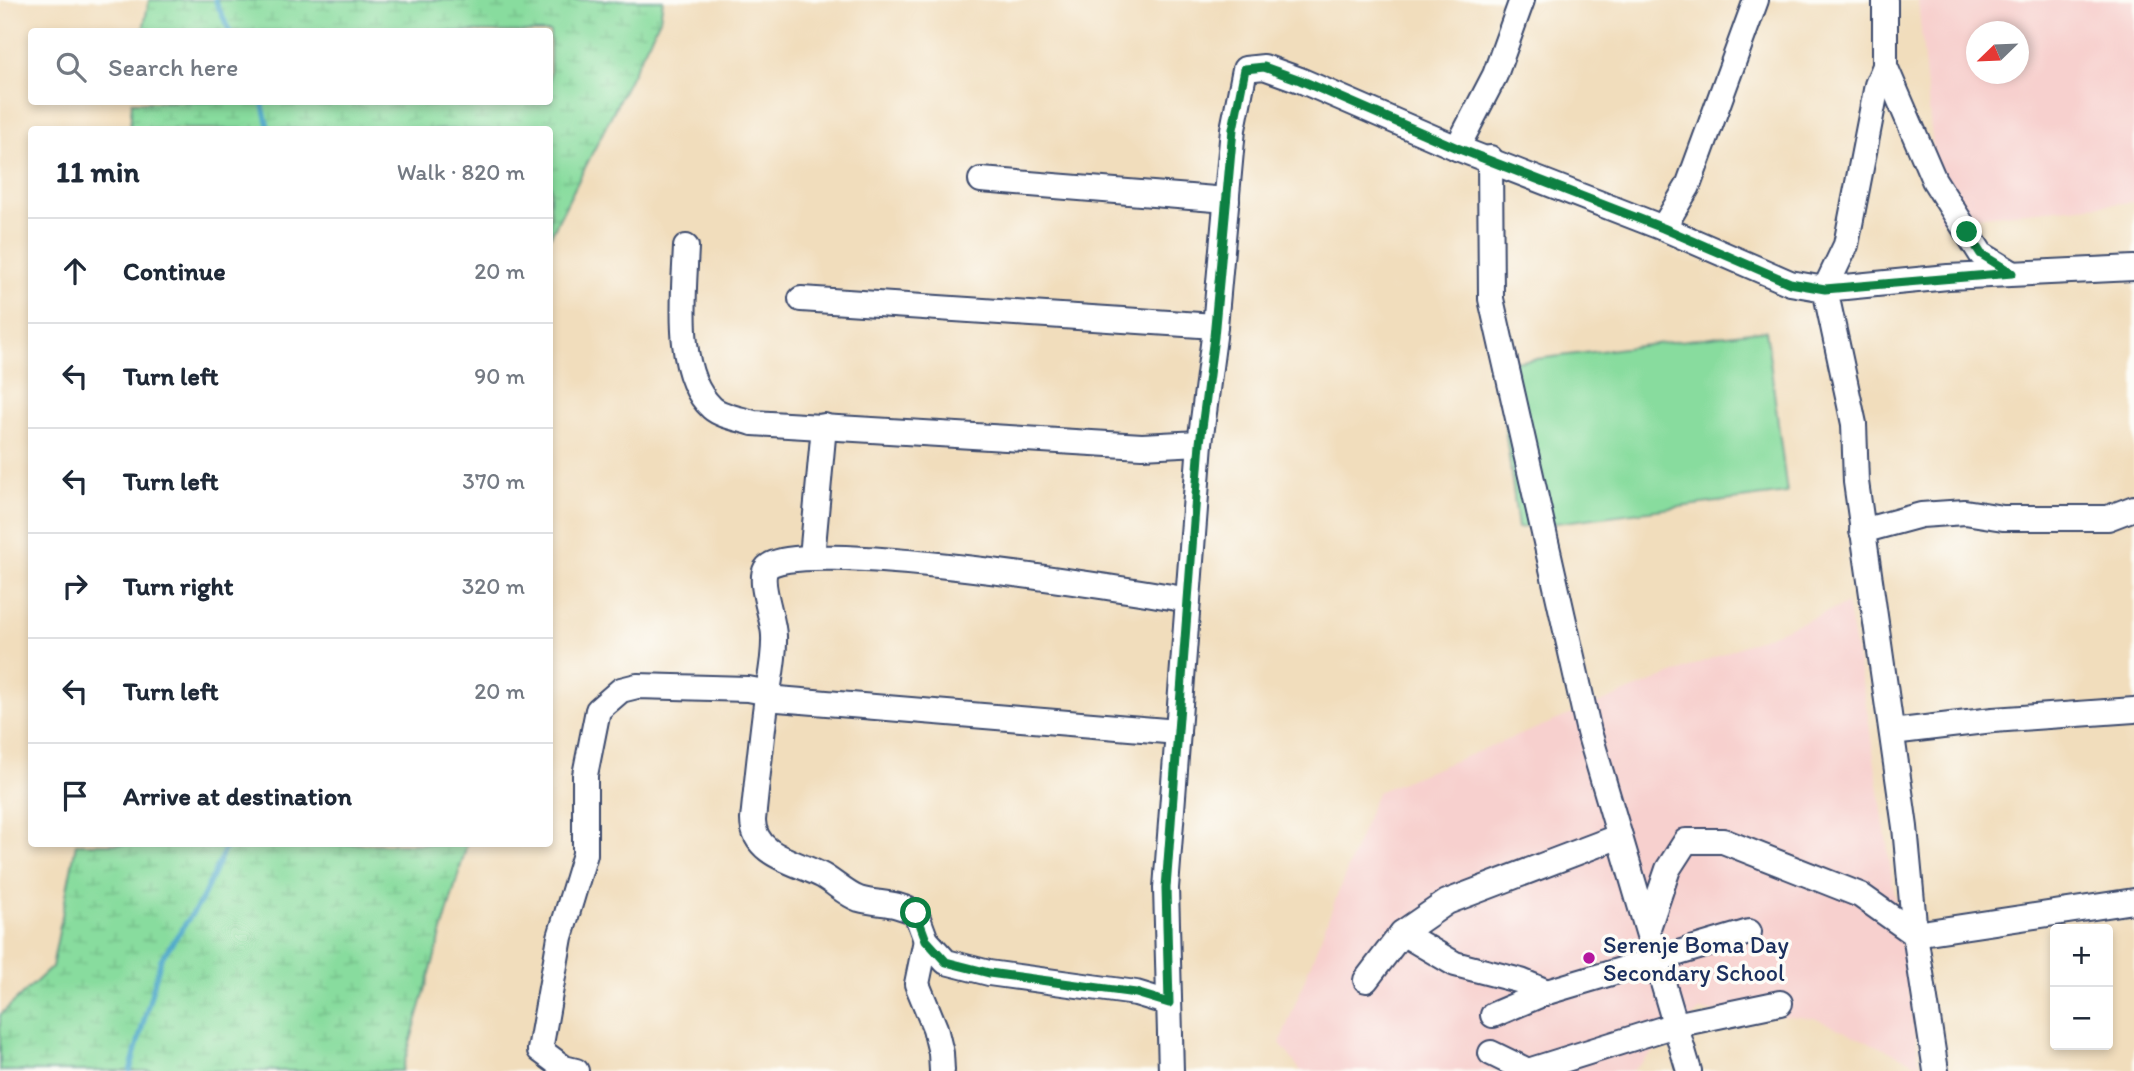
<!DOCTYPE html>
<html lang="en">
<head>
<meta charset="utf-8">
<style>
	:root { --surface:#fff; --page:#f2f2f3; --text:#1f2937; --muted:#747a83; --line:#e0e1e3 }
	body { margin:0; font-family:Itim,sans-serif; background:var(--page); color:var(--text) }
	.controls { position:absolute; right:21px; bottom:21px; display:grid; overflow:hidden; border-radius:7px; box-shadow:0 4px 10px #0003 }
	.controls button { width:63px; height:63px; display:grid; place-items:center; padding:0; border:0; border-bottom:2px solid var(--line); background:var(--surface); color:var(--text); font:35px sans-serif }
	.compass { position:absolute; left:1966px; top:21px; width:63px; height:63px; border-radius:50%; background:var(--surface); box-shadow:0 4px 10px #0003; rotate:247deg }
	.stop { position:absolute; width:21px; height:21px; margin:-16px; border:5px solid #0b8043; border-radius:50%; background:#fff }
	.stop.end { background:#0b8043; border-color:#fff; box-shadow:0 2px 7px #0008 }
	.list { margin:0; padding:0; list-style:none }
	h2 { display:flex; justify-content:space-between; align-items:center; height:91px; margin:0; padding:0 28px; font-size:30px }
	h2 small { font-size:23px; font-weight:400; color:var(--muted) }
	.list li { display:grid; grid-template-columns:46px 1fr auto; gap:21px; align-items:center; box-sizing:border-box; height:105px; padding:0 28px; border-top:2px solid var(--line) }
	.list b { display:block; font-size:26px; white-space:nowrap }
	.list em { font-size:23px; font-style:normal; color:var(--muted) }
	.icon { flex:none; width:38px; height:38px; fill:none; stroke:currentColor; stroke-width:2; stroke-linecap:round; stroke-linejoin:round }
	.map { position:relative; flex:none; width:2134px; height:1071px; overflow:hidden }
	.search { position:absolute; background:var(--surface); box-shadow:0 4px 10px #0003; left:28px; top:28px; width:525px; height:77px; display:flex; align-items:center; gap:18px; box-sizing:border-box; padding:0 24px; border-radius:7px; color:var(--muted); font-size:26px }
	.panel { position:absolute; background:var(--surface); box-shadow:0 4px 10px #0003; left:28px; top:126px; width:525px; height:721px; border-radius:7px }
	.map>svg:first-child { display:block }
	.built { fill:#f7d0ce; fill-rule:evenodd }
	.grass { fill:#88dc9e; stroke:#52867e; stroke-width:2 }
	.wetland { fill:url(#wetland-marsh); stroke:#52867e; stroke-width:2 }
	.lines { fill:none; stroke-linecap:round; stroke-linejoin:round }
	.stream { stroke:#4ca7ca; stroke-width:5 }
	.minor-casing { stroke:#3b496c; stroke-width:28 }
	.minor { stroke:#fff; stroke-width:24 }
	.route { stroke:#0b8043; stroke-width:9 }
	.poi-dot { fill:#b5179e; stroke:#fdfcf7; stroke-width:2.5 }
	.labels { text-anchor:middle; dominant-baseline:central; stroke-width:7; stroke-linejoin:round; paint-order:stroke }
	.poi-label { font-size:24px; fill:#1b2f5e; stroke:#fdfcf7; text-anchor:start }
</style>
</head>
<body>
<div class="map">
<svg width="2134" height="1071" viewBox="0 0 2134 1071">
	<defs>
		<pattern id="wetland-marsh" width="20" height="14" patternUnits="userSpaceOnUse" patternTransform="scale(1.75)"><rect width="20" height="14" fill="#88dc9e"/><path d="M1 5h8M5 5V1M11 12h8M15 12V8" fill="none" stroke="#75bd8a"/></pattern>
	</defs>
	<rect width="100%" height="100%" fill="#fdfcf7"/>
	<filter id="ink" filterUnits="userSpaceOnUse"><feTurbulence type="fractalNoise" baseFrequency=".0143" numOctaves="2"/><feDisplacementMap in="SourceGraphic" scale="14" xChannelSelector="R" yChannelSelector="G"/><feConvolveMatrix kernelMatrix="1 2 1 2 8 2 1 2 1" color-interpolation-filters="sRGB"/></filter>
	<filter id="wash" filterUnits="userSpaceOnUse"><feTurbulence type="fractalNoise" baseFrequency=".00686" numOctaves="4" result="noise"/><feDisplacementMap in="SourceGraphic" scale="28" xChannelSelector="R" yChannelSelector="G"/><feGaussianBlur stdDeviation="1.57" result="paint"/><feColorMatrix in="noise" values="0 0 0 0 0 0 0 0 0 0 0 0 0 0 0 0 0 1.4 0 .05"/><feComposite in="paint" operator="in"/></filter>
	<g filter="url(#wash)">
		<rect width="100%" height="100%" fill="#f1ddbc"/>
		<!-- built -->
		<g class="built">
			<path d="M 1918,0 L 2134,0 L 2134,202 L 1940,220 ZM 1976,32 L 2018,32 L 2018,74 L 1976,74 Z"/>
			<polygon points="1847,604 1867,710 1920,1065 1814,1018 1700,1011 1632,1071 1301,1071 1280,1043 1377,792"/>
		</g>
		<!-- grass -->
		<polygon class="grass" points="1766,330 1787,493 1518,528 1497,364"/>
		<!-- wetland -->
		<g class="wetland">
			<polygon points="149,0 663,0 660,19 550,237 550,130 130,129 132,102 550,102 550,32 143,31"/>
			<polygon points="76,844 467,844 402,1071 0,1071 0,1015 52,967"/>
		</g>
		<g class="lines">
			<!-- stream -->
			<g class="stream">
				<polyline points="215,0 230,32"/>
				<polyline points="262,102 269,130"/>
				<polyline points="130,1071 161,959 201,901 227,844"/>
			</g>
		</g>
	</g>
	<g filter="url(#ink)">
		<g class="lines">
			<defs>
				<g id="minor">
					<polyline points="1885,0 1885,66 1877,85 1846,245 1825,289 1854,424 1856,482 1905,827 1915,934 1936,1071"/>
					<polyline points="1885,66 1934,180 1951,207 1981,254 2012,273"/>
					<polyline points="1457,148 1495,75 1522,0"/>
					<polyline points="1490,158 1491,299 1589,732 1689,1071"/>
					<polyline points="981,180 1227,200"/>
					<polyline points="1663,228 1688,186 1756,0"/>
					<path d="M 686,247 C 684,295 674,373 712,408 C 721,416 741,419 753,423 L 1142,446 L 1200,443"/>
					<polyline points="801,299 1215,326"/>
					<polyline points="1862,531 1921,515 1965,512 2003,518 2108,518 2134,508"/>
					<polyline points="812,557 824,426"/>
					<polyline points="766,698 1178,732"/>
					<polyline points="1892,732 1993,720 2134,710"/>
					<polyline points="1648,928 1668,869 1686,841 1723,841 1860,895 1915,934 2134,901"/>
					<polyline points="1402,933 1455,964 1521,981 1547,992"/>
					<polyline points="926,940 917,984 935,1028 941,1053 942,1071"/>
					<polyline points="1366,980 1402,933 1447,902 1620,836"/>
					<path d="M 1169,1003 L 1136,993 L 989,973 L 946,962 L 926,940 L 916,913 C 892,901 882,905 859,899 C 847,895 835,883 823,876 C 797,862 753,856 753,820 C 757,781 761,742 766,704 C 769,682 775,659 774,636 C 774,619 758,583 766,569 C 786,534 1137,591 1188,600"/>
					<polyline points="1493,1015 1547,992 1749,932"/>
					<polyline points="1491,1053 1528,1071 1675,1025 1780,1003"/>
					<polyline points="576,1071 564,1068 540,1050 560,937 585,854 585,775 598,710 621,690 637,686 748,689 770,693"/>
					<polyline points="1171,1071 1166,888 1200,443 1214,337 1233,129 1245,69 1264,67 1300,80 1457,148 1663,228 1790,283 1825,289 1948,277 2134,268"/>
				</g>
			</defs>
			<!-- minor casing -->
			<use href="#minor" class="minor-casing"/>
			<!-- minor -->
			<use href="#minor" class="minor"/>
		</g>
	</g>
	<g class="lines" filter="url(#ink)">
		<!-- route -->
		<polyline class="route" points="916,913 926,940 946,962 989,973 1136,993 1169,1003 1166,888 1200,443 1214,337 1233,129 1245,69 1264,67 1300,80 1457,148 1663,228 1790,283 1825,289 2012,273 1981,254 1967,232"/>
	</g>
	<!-- markers -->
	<circle class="poi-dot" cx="1589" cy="958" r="7"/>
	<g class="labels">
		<!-- poi labels -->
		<g class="poi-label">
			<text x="1603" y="944">Serenje Boma Day<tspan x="1603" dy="28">Secondary School</tspan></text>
		</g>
	</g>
</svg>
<div class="controls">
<button>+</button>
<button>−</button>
</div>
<svg class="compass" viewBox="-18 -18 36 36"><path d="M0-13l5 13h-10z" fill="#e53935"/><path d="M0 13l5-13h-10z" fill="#747a83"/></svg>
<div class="stop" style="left:916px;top:913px"></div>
<div class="stop end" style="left:1967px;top:232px"></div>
<div class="search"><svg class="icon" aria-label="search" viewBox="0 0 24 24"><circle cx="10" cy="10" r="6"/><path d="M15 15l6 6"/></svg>Search here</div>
<section class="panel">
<h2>11 min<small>Walk · 820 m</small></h2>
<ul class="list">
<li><svg class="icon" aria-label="ahead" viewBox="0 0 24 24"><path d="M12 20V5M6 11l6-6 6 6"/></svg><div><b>Continue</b></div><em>20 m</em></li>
<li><svg class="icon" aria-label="left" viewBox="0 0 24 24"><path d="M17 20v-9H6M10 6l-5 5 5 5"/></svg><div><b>Turn left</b></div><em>90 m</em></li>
<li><svg class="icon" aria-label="left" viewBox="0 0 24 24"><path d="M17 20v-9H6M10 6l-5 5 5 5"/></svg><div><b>Turn left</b></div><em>370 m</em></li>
<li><svg class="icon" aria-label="right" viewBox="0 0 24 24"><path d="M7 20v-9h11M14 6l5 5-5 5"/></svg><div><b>Turn right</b></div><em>320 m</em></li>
<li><svg class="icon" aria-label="left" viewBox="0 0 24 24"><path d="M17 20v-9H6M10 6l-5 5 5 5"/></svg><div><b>Turn left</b></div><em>20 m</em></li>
<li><svg class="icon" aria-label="arrive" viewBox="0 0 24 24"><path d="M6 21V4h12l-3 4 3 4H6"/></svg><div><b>Arrive at destination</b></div></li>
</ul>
</section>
</div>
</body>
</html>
